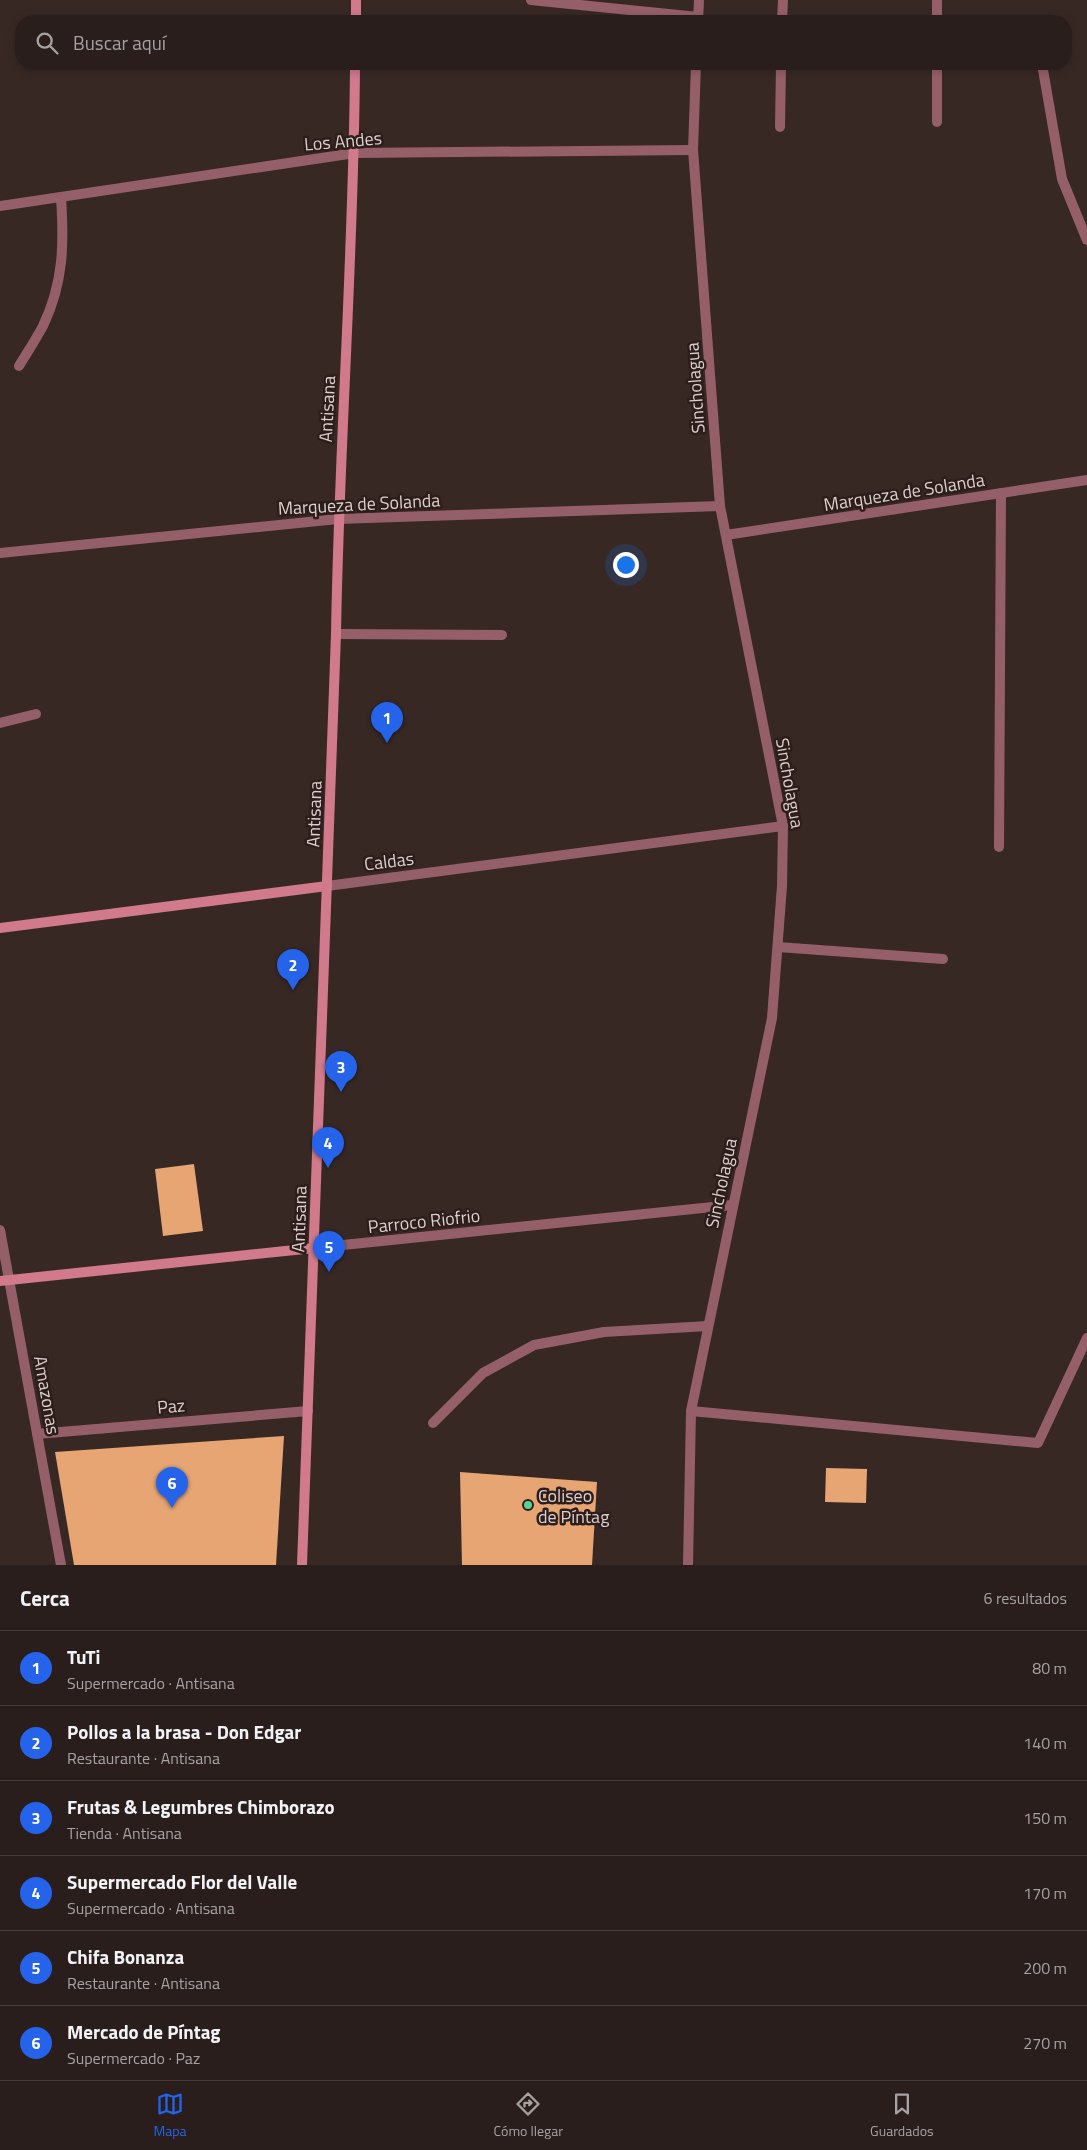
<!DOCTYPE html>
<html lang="es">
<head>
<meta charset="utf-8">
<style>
	:root { --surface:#291e1b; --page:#352b28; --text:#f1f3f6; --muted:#a5a2a3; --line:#453c3a; --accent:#2563eb }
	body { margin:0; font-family:"Titillium Web",sans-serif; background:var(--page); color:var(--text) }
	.you { position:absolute; left:625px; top:564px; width:18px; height:18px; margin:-12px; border:4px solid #fff; border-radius:50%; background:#1a73e8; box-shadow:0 0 0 8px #1a73e833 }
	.badge { display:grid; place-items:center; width:32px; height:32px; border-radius:50%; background:var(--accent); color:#fff; font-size:16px; font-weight:700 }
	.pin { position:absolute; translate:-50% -41px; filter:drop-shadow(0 1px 2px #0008) }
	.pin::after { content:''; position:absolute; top:26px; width:18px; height:15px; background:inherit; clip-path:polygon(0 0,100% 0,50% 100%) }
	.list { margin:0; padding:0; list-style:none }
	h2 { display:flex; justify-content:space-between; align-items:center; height:65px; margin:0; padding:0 20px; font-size:21px }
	h2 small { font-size:16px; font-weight:400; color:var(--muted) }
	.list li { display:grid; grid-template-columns:32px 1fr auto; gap:15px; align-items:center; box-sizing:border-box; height:75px; padding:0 20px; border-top:1px solid var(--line) }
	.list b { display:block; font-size:19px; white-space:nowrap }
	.list p { margin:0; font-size:16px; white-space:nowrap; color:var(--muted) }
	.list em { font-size:16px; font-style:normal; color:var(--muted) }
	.icon { flex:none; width:28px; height:28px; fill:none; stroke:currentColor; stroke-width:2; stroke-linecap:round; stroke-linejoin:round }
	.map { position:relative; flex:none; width:1087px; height:1565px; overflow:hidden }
	.search { position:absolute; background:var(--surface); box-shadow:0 2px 8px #0003; left:15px; right:15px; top:15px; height:55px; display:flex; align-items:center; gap:12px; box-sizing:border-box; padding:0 18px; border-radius:20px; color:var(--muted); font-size:19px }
	.sheet { height:515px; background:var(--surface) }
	nav { display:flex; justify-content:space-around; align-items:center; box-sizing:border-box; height:70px; border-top:1px solid var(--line); background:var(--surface); font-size:14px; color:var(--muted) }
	nav a { display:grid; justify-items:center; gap:2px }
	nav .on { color:var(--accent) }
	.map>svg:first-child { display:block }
	.building { fill:#e6a573 }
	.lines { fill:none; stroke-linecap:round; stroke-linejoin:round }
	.lane { stroke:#955f69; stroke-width:10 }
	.street { stroke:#955f69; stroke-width:10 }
	.secondary { stroke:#d07a8b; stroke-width:10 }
	.poi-dot { fill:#54d396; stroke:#2d1e1b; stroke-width:2 }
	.labels { text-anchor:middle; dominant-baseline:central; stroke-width:5; stroke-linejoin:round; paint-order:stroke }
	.street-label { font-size:18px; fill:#dbd0ce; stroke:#2d1e1b }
	.poi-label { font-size:18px; fill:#dbd0ce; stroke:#2d1e1b; text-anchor:start }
</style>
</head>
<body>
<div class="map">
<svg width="1087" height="1565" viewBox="0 0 1087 1565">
	<rect width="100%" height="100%" fill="#372824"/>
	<!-- building -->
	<g class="building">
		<polygon points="194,1164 203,1231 163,1236 155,1169"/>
		<polygon points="284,1436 276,1565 74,1565 55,1452"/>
		<polygon points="826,1468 867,1469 866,1503 825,1502"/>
		<polygon points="460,1472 597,1482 592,1565 462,1565"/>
	</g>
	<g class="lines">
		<!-- lane -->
		<g class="lane">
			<path d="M 19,366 C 27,353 36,339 43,326 C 64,282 64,243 61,197"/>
			<polyline points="778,947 943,959"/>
		</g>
		<!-- street -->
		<g class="street">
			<polyline points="531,0 698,17"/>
			<polyline points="937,0 937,21"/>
			<polyline points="698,21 699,0"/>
			<polyline points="782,21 783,0"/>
			<polyline points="937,64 937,122"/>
			<polyline points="1042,64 1062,179 1087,240"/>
			<polyline points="780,127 781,64"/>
			<polyline points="0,206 355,153 693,150"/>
			<polyline points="726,535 1087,480"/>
			<polyline points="0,553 338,519 720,506"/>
			<polyline points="336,634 502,635"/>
			<polyline points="0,723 36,714"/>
			<polyline points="999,847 1001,493"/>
			<polyline points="327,886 783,826"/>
			<polyline points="0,1230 61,1565"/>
			<polyline points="314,1248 732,1205"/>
			<polyline points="691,1411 1038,1443 1087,1338"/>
			<polyline points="433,1423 483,1373 534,1345 604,1332 708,1326"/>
			<polyline points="37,1434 308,1411"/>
			<polyline points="688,1565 691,1411 772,1018 782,886 783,826 720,506 693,150 696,64"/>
		</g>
		<!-- secondary -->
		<g class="secondary">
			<polyline points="356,21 356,0"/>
			<polyline points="0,928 327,886"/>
			<polyline points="0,1281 314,1248"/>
			<path d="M 302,1565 L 336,634 C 339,444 354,254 355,64"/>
		</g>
	</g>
	<!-- markers -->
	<circle class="poi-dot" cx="528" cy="1505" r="5"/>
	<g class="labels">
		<!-- street labels -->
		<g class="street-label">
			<text transform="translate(343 141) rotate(-5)">Los Andes</text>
			<text transform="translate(695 388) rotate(-94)">Sincholagua</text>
			<text transform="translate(327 409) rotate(-87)">Antisana</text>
			<text transform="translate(904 492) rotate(-9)">Marqueza de Solanda</text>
			<text transform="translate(359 504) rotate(-3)">Marqueza de Solanda</text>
			<text transform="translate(790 783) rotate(80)">Sincholagua</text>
			<text transform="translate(314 814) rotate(-88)">Antisana</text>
			<text transform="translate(389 861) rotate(-7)">Caldas</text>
			<text transform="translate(721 1183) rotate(-78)">Sincholagua</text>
			<text transform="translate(299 1219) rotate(-88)">Antisana</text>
			<text transform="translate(424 1221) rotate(-6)">Parroco Riofrio</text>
			<text transform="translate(47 1395) rotate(80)">Amazonas</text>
			<text transform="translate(171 1406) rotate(-5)">Paz</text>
		</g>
		<!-- poi labels -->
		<g class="poi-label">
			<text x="538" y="1495">Coliseo<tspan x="538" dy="21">de Píntag</tspan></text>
		</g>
	</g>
</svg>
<div class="you"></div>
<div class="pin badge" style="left:387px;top:743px">1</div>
<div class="pin badge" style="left:293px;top:990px">2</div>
<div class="pin badge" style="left:341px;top:1092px">3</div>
<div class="pin badge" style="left:328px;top:1168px">4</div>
<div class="pin badge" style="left:329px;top:1272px">5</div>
<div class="pin badge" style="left:172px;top:1508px">6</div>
<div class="search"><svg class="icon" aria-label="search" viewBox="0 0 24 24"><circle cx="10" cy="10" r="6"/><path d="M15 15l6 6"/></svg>Buscar aquí</div>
</div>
<section class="sheet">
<h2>Cerca<small>6 resultados</small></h2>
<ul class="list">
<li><span class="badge">1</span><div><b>TuTi</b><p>Supermercado · Antisana</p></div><em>80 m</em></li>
<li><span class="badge">2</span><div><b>Pollos a la brasa - Don Edgar</b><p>Restaurante · Antisana</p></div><em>140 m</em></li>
<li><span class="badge">3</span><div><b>Frutas &amp; Legumbres Chimborazo</b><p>Tienda · Antisana</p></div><em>150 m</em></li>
<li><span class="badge">4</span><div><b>Supermercado Flor del Valle</b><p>Supermercado · Antisana</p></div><em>170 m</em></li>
<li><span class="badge">5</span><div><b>Chifa Bonanza</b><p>Restaurante · Antisana</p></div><em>200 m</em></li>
<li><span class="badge">6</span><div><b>Mercado de Píntag</b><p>Supermercado · Paz</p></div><em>270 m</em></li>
</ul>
</section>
<nav>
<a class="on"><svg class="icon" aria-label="map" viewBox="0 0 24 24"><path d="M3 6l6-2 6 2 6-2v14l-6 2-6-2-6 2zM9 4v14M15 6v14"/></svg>Mapa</a>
<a><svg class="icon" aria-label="directions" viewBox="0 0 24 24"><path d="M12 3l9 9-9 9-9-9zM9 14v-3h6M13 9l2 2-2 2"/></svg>Cómo llegar</a>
<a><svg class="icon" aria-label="saved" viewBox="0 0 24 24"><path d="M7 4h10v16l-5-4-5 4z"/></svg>Guardados</a>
</nav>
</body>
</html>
